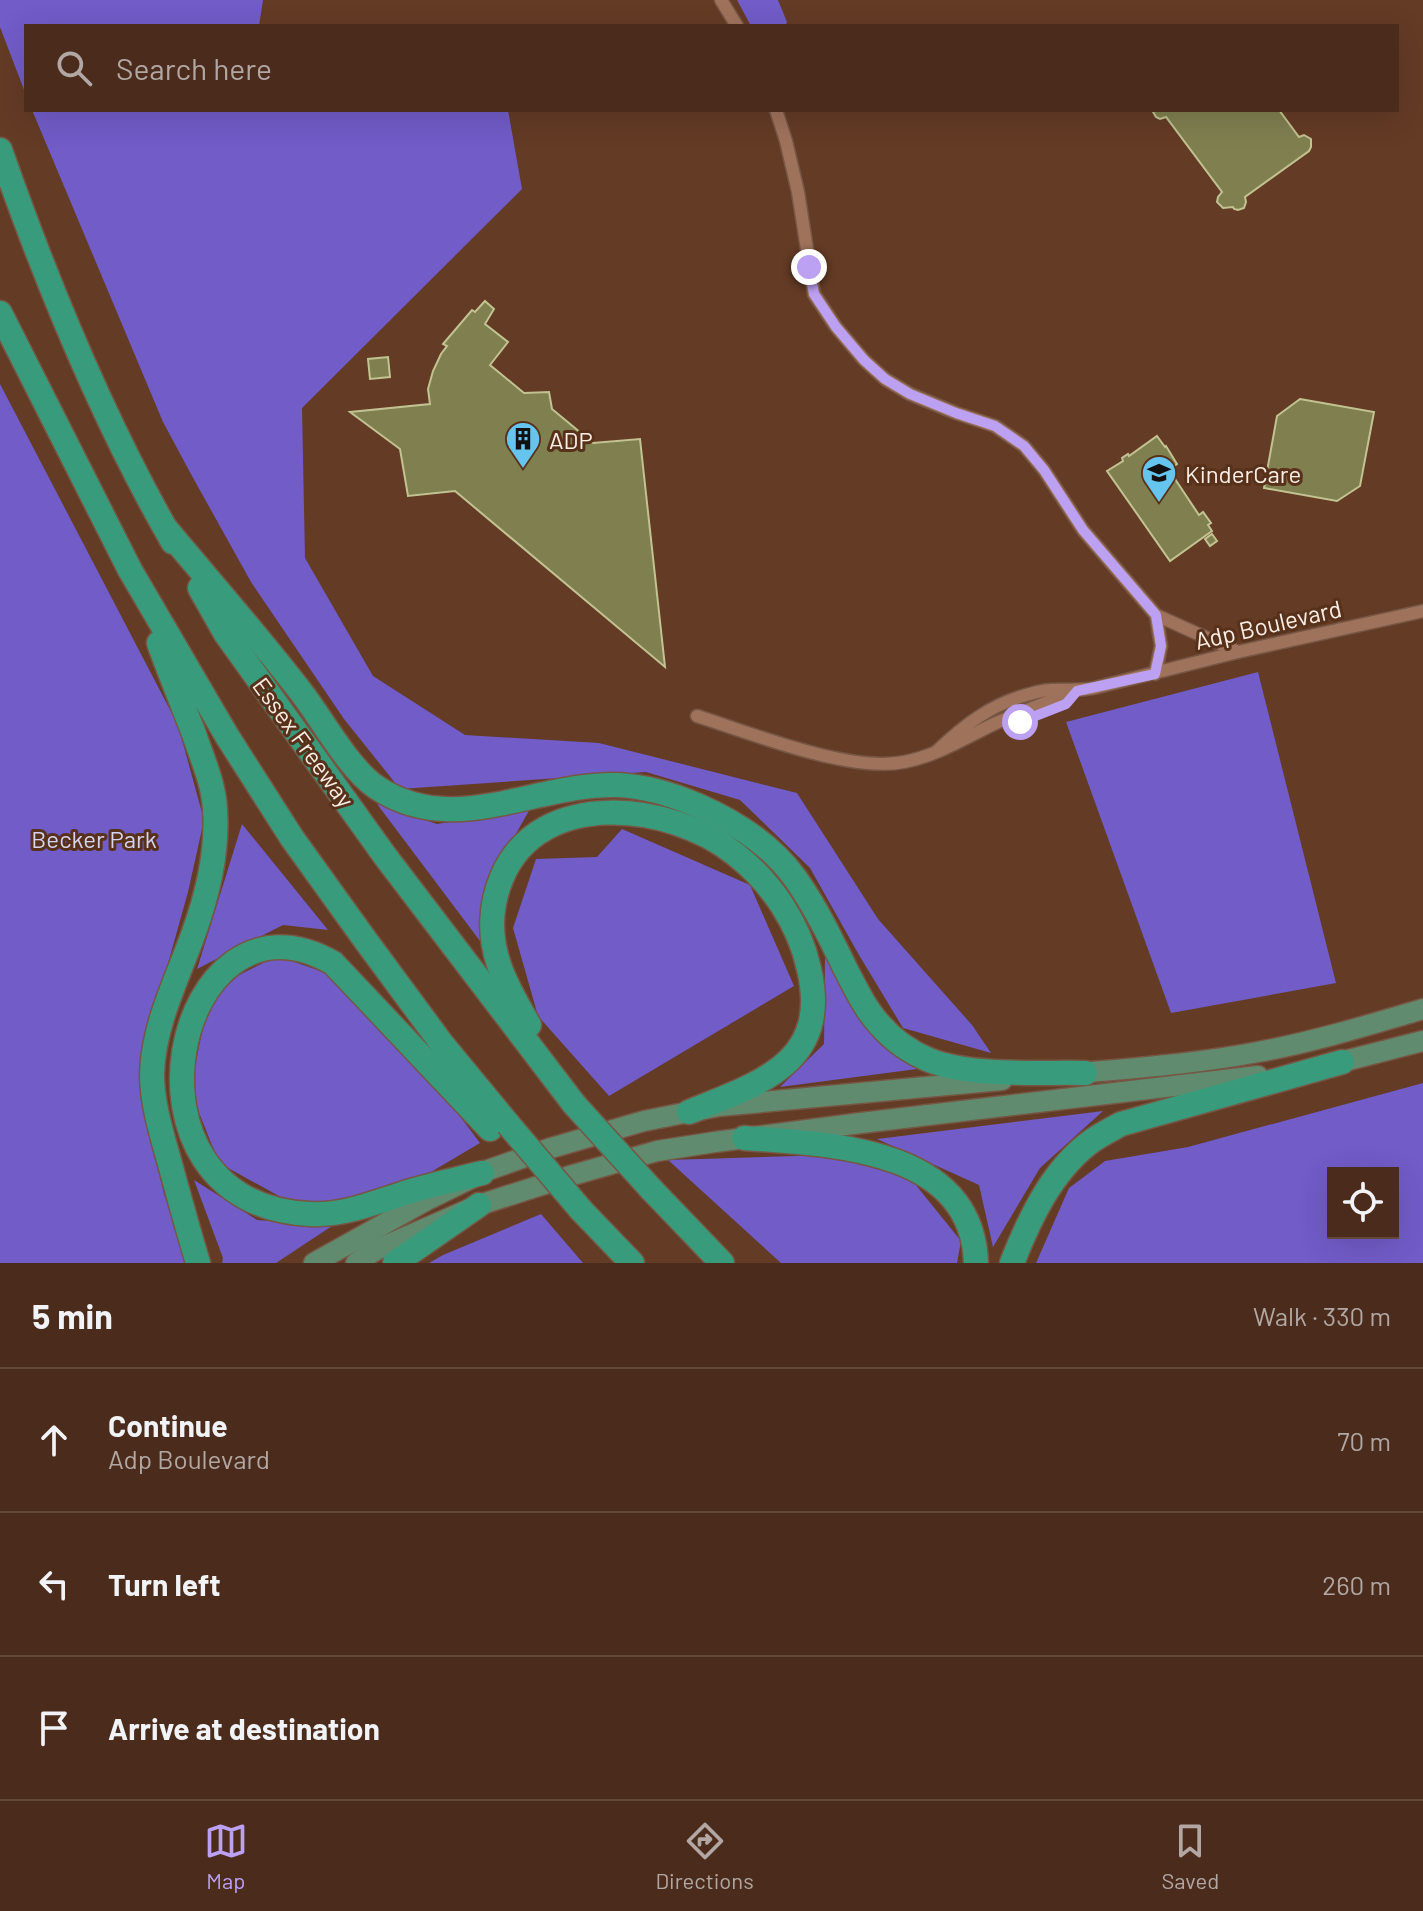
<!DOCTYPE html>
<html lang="en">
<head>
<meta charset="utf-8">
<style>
	:root { --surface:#4b2c1c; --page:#523425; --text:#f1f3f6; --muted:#b2a7a3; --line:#62483b; --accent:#bca0f2 }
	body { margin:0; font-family:Barlow,sans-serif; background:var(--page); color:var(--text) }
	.controls { position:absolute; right:24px; bottom:24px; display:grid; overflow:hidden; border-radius:0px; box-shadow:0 8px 32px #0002 }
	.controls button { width:72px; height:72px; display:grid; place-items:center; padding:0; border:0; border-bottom:2px solid var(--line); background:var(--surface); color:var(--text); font:40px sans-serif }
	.stop { position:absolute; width:24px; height:24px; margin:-18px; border:6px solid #bca0f2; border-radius:50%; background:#fff }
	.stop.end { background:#bca0f2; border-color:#fff; box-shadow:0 2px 8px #0008 }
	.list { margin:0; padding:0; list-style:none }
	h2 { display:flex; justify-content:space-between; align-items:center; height:104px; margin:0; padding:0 32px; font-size:34px }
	h2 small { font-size:26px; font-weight:400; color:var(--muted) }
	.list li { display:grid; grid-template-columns:52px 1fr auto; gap:24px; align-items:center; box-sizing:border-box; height:144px; padding:0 32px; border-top:2px solid var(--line) }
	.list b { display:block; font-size:30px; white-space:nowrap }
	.list p { margin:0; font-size:26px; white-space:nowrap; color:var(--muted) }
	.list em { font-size:26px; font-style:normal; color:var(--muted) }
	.icon { flex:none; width:44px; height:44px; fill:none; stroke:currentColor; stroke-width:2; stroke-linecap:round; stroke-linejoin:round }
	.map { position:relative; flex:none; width:1423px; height:1263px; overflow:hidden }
	.search { position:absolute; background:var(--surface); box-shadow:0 8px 32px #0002; left:24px; right:24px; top:24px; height:88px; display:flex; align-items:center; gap:20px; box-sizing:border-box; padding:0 28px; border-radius:0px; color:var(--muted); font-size:30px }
	.sheet { height:536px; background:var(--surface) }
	nav { display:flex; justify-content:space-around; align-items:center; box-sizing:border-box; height:112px; border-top:2px solid var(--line); background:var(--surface); font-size:22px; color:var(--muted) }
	nav a { display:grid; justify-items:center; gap:4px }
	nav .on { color:var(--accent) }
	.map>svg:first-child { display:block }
	.green { fill:#715cc8; fill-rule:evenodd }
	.building { fill:#7f7f50; stroke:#c2c391; stroke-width:2 }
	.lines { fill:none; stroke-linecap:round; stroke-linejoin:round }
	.minor-casing { stroke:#765644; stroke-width:15 }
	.primary-casing { stroke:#765644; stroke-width:23 }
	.motorway-casing { stroke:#765644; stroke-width:27 }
	.minor { stroke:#9f725b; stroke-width:12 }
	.primary { stroke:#618b6f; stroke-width:20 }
	.motorway { stroke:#389c7c; stroke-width:24 }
	.motorway-bridge-casing { stroke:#765644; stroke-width:27; stroke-linecap:butt }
	.motorway-bridge { stroke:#389c7c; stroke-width:24 }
	.route { stroke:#bca0f2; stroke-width:10 }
	.labels { text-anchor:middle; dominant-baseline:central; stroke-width:6; stroke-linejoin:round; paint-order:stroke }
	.poi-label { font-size:24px; fill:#fdeee6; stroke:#58311b; text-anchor:start }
	.street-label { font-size:24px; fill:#fdeee6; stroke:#58311b }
	.park-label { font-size:24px; fill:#d6d4f0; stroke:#58311b }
</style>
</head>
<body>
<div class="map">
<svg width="1423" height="1263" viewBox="0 0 1423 1263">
	<rect width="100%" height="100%" fill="#643b25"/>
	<!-- green -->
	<g class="green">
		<polygon points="0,0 263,0 259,26 26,26 26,95 0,27"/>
		<polygon points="737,0 778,0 787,22 785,26 751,26"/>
		<polygon points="32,110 508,110 522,189 302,408 305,558 373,676 465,735 599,743 797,793 878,919 972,1025 991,1053 903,1028 859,955 810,868 740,800 646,772 400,789 344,719 251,582 192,476 163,422"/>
		<polygon points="0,384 178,725 204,820 188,892 141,1060 147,1125 164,1194 188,1263 0,1263"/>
		<polygon points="1258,672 1336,983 1171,1013 1066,722"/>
		<polygon points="377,804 437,824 530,809 484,890 480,941"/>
		<polygon points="242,824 328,930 283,925 197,969"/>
		<polygon points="622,829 750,885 794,986 609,1096 538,1016 513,928 536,859 597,857"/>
		<polygon points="277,956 326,973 427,1072 480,1143 414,1182 330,1205 295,1205 219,1163 190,1090 208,1003 239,975"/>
		<polygon points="825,957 866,1027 917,1069 780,1087 824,1044"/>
		<path d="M 1423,1083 L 1423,1263 L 1036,1263 L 1069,1188 L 1105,1161 L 1188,1147 ZM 1333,1173 L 1393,1173 L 1393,1233 L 1333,1233 Z"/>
		<polygon points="1103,1111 1040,1168 993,1247 979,1185 877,1139"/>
		<polygon points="828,1155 911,1179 961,1241 957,1263 781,1263 668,1160"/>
		<polygon points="194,1180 257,1220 332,1226 276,1263 222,1263 223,1258"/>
		<polygon points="541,1214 583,1263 429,1263 443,1255"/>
	</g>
	<!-- building -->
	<g class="building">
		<polygon points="1152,110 1279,110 1299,137 1304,135 1311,139 1311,147 1309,151 1245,197 1246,202 1244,208 1238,210 1234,209 1233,207 1223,208 1217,202 1218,197 1222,192 1166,117 1160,119 1156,117"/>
		<polygon points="485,301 494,309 485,324 508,342 490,365 524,393 549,392 552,409 593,443 640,439 665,667 455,491 408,496 400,449 350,412 430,404 428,389 433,371 441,354 447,346 443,344 472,310 475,312"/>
		<polygon points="388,357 390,377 370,379 368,359"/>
		<polygon points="1300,399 1374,412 1360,486 1337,501 1264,488 1277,416"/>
		<polygon points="1157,436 1165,447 1166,446 1177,464 1169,470 1199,515 1203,512 1211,523 1208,525 1212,531 1170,561 1107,471 1123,461 1122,458 1128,454 1129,456"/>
		<polygon points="1212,534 1217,541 1210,546 1205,539"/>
	</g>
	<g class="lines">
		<defs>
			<g id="minor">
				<polyline points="721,0 737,26"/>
				<polyline points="776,110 786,141 798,192 814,294 836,327 864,360 885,379 910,394 956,413 995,426 1024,446 1044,470 1083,530 1156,615 1238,652"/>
				<polyline points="1155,674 1161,646 1156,615"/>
				<path d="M 697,716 C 750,733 850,773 904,762 C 936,756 965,738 994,724 C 1019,712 1047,703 1073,692"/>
				<path d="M 937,751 C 963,726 990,705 1026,695 C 1034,693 1042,690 1050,690 C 1065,689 1079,691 1094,688 L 1238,652 L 1423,611"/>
			</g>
			<g id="primary">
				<polyline points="1329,1065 1423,1041"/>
				<path d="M 1070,1074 C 1132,1068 1196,1064 1258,1052 C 1313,1042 1369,1025 1423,1009"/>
				<polyline points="314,1263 427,1200 488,1170 551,1148 644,1121 719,1106 1002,1080"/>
				<polyline points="356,1263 376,1250 479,1205 573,1175 657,1151 715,1142 861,1123 1258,1076"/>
			</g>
			<g id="motorway">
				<path d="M 0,150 C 47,284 102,419 173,542"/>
				<polyline points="0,313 130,570 227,736 292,838 366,941 442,1044 508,1124"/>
				<path d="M 166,529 C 211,583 258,636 301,692 C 322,719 349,769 376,787 C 453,839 535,783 617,785 C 645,786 674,795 699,806 C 735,822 772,846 795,878 C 815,906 830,937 845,968 C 855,987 865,1009 880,1025 C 893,1040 910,1052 929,1060 C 972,1077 1038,1072 1085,1073"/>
				<polyline points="200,588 226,634 385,856 574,1104"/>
				<path d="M 159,643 C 170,673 182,703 194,734 C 202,758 214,784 215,810 C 218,853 208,894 193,935 C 177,979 153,1026 152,1074 C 152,1104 162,1135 170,1164 C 179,1197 188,1230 198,1263"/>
				<path d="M 529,1025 C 518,1006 506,986 499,965 C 489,936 490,905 502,877 C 540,787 672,803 735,854 C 771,882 799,923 809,969 C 831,1063 760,1083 689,1112"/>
				<path d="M 744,1138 C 829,1144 972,1147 976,1263"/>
				<path d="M 482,1173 C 458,1179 434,1184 411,1191 C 378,1201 345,1216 310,1214 C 102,1205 175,872 333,963 L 490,1129"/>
				<polyline points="651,1189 722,1263"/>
				<polyline points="581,1210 632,1263"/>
				<polyline points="395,1263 479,1205"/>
				<path d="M 1012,1263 C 1029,1220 1051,1172 1089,1143 C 1098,1136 1110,1130 1121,1124 L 1342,1062"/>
			</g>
		</defs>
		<!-- minor casing -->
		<use href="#minor" class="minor-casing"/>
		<!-- primary casing -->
		<use href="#primary" class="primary-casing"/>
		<!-- motorway casing -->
		<use href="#motorway" class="motorway-casing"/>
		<!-- minor -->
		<use href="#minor" class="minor"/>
		<!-- primary -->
		<use href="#primary" class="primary"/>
		<!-- motorway -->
		<use href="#motorway" class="motorway"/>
		<defs>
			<g id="motorway-bridge">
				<polyline points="574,1104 651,1189"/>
				<polyline points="508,1124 581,1210"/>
			</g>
		</defs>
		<!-- motorway-bridge casing -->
		<use href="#motorway-bridge" class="motorway-bridge-casing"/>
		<!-- motorway-bridge -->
		<use href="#motorway-bridge" class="motorway-bridge"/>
	</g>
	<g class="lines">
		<!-- route -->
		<polyline class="route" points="809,267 814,294 836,327 864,360 885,379 910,394 956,413 995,426 1024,446 1044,470 1083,530 1156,615 1161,646 1155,674 1077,691 1066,704 1020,722"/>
	</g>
	<!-- icons -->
	<defs>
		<symbol id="building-pin" viewBox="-11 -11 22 30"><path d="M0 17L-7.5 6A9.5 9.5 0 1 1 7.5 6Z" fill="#65c5ee" stroke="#58311b"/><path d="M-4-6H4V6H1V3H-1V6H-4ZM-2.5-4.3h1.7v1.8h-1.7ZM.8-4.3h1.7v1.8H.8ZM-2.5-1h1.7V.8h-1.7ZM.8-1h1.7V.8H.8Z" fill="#111"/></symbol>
		<symbol id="school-pin" viewBox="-11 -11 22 30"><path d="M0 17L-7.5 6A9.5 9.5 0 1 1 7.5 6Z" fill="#65c5ee" stroke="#58311b"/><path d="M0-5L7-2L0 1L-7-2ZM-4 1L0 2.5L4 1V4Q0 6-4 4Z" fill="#111"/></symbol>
	</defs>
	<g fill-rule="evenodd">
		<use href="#building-pin" x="503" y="419" width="40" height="54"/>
		<use href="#school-pin" x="1139" y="453" width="40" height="54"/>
	</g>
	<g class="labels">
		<!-- poi labels -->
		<g class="poi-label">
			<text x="549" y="439">ADP</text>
			<text x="1185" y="473">KinderCare</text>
		</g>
		<!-- street labels -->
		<g class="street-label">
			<text transform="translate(1268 624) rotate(-13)">Adp Boulevard</text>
			<text transform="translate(304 742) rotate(54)">Essex Freeway</text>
		</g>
		<!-- park labels -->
		<g class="park-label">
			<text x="94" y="838">Becker Park</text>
		</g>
	</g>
</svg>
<div class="controls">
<button><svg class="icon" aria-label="locate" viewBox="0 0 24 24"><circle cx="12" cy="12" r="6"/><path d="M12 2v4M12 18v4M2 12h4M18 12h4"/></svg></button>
</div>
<div class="stop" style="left:1020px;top:722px"></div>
<div class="stop end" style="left:809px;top:267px"></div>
<div class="search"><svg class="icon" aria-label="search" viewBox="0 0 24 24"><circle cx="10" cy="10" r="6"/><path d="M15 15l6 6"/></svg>Search here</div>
</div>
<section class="sheet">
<h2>5 min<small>Walk · 330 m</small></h2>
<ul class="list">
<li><svg class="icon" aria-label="ahead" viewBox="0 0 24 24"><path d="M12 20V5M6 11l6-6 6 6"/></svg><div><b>Continue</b><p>Adp Boulevard</p></div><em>70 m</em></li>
<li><svg class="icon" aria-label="left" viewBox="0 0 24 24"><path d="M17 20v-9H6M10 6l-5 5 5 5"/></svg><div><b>Turn left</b></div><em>260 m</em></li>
<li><svg class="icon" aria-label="arrive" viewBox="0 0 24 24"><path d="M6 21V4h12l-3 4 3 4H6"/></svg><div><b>Arrive at destination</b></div></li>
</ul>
</section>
<nav>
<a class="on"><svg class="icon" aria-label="map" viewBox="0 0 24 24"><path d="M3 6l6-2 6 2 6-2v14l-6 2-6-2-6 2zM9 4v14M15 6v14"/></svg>Map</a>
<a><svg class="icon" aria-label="directions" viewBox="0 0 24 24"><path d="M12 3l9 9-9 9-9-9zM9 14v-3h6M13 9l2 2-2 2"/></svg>Directions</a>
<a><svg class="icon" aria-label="saved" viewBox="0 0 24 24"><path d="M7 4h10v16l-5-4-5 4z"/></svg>Saved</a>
</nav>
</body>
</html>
